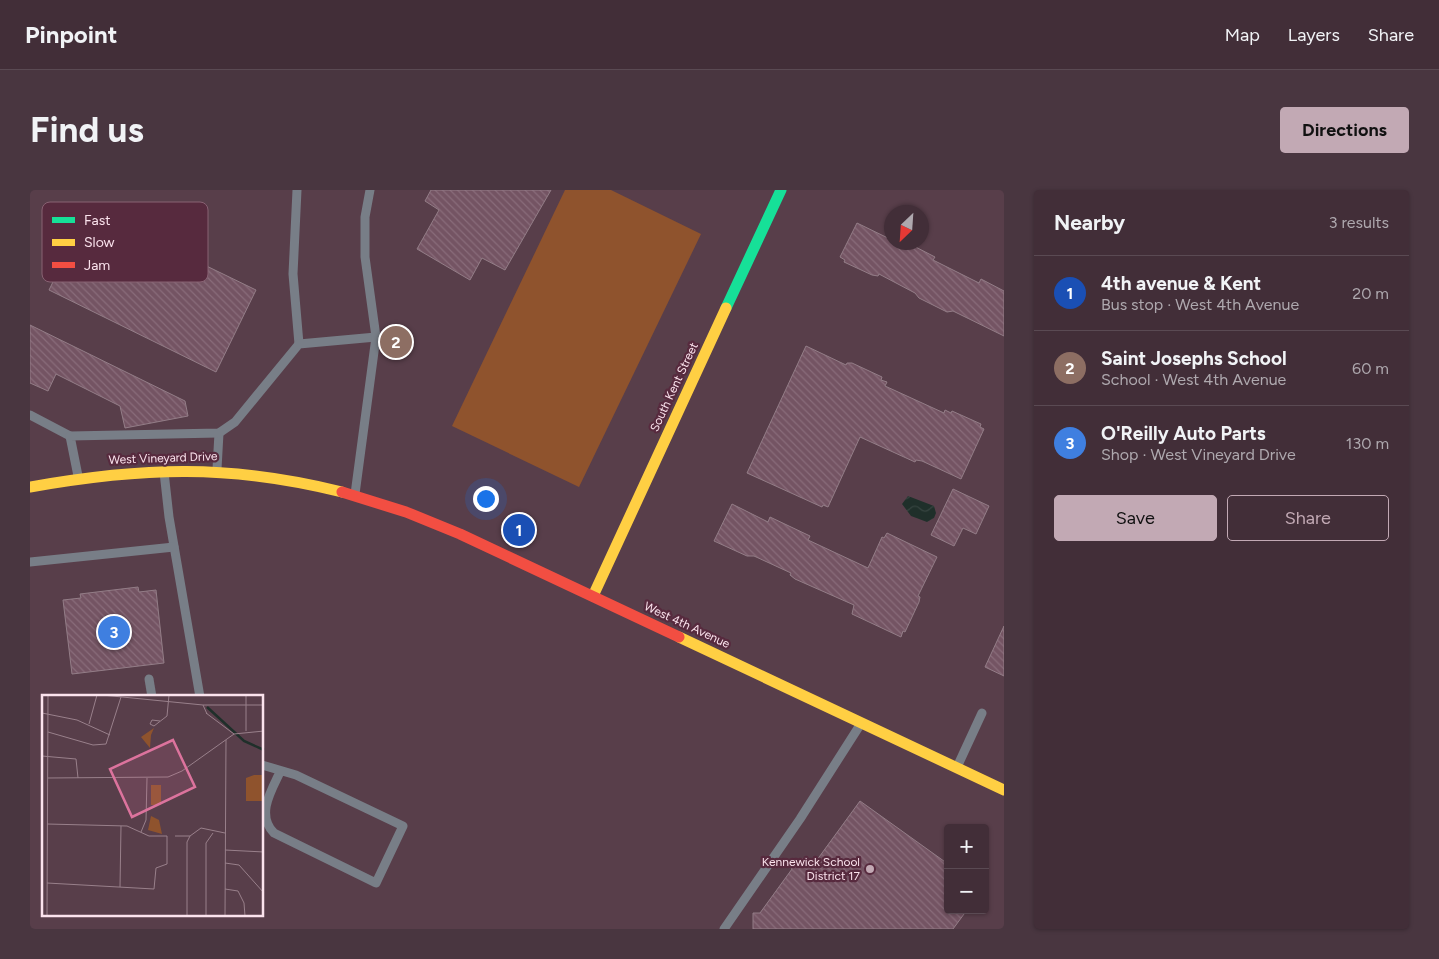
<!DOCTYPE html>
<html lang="en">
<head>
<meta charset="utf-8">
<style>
	:root { --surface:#422e38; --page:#493640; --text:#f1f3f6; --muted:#aea8ae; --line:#5a4a53; --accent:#c2a9b4 }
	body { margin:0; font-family:Figtree,sans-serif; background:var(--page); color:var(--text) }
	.controls { position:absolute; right:15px; bottom:15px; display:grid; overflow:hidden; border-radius:5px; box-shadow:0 1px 4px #0004 }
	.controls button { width:45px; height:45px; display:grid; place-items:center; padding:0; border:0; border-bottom:1px solid var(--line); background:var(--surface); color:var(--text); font:25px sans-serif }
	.compass { position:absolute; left:854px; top:15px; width:45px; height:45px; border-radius:50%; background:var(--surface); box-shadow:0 1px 4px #0004; rotate:205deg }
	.you { position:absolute; left:455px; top:308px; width:18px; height:18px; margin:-12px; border:4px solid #fff; border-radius:50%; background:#1a73e8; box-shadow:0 0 0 8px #1a73e833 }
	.badge { display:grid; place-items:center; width:32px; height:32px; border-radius:50%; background:var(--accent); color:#fff; font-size:16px; font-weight:700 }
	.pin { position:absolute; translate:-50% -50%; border:2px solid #fff; box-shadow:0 1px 5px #0006 }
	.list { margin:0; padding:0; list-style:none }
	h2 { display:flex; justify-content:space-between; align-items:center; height:65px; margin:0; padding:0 20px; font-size:21px }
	h2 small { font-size:16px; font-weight:400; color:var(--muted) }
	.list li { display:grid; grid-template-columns:32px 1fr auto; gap:15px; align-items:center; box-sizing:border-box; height:75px; padding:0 20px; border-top:1px solid var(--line) }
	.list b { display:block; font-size:19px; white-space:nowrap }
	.list p { margin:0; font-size:16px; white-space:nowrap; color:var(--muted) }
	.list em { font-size:16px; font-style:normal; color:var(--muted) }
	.actions { display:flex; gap:10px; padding:15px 20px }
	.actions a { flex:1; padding:11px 0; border:1px solid var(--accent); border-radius:5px; text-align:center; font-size:18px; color:var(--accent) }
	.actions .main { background:var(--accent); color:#111 }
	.map { position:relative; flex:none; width:974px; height:739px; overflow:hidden; border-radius:5px }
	header { display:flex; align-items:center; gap:30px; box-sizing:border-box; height:70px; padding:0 25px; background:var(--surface); border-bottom:1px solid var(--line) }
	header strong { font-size:24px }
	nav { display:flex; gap:28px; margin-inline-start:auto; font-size:18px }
	.intro { display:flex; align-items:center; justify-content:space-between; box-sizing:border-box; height:120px; padding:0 30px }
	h1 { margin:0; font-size:35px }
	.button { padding:12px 22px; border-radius:5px; background:var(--accent); color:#111; font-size:18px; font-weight:700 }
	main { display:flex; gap:30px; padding:0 30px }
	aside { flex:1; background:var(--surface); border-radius:5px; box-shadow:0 1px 4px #0004 }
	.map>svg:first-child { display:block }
	.grass { fill:#8f532d }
	.water { fill:url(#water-waves) }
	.building { fill:url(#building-back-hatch); stroke:#937d87 }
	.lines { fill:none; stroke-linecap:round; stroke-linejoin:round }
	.lane { stroke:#787e87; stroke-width:9 }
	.fast { stroke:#16e098; stroke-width:11 }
	.slow { stroke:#ffcf43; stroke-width:11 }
	.jam { stroke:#f24e42; stroke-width:11 }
	.poi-dot { fill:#c2a9b4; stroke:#572a3e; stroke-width:2 }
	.labels { text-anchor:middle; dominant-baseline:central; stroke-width:4.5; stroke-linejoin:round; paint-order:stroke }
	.street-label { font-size:12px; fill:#fbe3ed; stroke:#572a3e }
	.poi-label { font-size:12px; fill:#fbe3ed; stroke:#572a3e; text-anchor:end }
	.inset-river { fill:none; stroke:#1f2f2a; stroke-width:2.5 }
	.inset-road { fill:none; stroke:#99808b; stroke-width:1 }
	.view { fill:#dc739d; fill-opacity:0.15; stroke:#dc739d; stroke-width:2.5 }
	.inset-edge { fill:none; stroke:#fbe3ed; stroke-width:2.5 }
	.key { fill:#572a3e; stroke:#886273; stroke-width:1 }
	.key-label { font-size:14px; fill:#fbe3ed }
</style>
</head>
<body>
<header>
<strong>Pinpoint</strong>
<nav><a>Map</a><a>Layers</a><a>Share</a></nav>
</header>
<div class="intro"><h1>Find us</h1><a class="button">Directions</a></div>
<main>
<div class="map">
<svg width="974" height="739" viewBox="0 0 974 739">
	<defs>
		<pattern id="water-waves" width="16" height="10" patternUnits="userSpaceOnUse" patternTransform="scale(1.25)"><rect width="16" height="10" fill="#1f2f2a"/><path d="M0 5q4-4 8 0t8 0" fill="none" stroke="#35433f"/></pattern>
		<pattern id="building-back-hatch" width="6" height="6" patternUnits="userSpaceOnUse" patternTransform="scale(1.25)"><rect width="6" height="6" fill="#745463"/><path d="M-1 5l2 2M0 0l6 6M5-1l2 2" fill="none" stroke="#896c7a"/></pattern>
	</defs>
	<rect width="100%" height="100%" fill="#583e4a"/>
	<!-- grass -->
	<polygon class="grass" points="535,0 581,0 671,44 549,297 422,236"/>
	<!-- water -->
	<polygon class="water" points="878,306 904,316 906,323 904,328 897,332 881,326 872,314"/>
	<!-- building -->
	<g class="building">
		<polygon points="401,0 521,0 475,80 452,68 440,90 387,59 409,20 395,11"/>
		<polygon points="59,19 226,100 186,182 19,100"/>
		<polygon points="827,33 862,50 862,52 876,52 905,67 903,70 949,93 951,89 974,101 974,146 923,121 917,122 889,108 885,103 849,84 848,86 842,85 814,72 815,70 810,67"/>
		<polygon points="0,135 155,211 158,226 95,238 90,216 26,184 18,201 0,193"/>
		<polygon points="776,156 816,175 817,173 822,173 852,187 851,190 857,192 855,196 914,223 915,220 921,223 922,221 951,234 950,237 954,239 931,289 892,271 886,270 885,272 830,247 798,317 793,315 792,317 717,283"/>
		<polygon points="923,299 959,316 946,344 933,338 924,356 901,345"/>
		<polygon points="702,314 738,332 740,327 780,346 778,350 838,378 852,347 854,348 857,343 907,367 888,406 890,407 889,412 875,442 873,441 871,447 822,424 824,415 765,389 760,385 761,383 724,366 717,366 684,351"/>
		<polygon points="108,397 109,402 126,400 134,473 42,484 33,410 51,408 50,404"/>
		<polygon points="974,436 974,486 955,477"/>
		<polygon points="830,611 918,674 918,720 937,720 923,739 723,739 723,723 730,723 762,679 760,672 775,668 784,674"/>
	</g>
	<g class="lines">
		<!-- lane -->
		<g class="lane">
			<polyline points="267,0 263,84 269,154"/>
			<polyline points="0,225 40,246"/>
			<polyline points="187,279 189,243"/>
			<polyline points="134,282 139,327 170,507"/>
			<polyline points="48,286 40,246 189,243 205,232 269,154 346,147"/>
			<polyline points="325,304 346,147 335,67 335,27 340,0"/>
			<polyline points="0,372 144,357"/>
			<polyline points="119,489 122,507"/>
			<path d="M 232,575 L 266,585 L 373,636 L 346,693 L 244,643 C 226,625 241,601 250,582"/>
			<polyline points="928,575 952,523"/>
			<polyline points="694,739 770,629 830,535"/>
		</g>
		<!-- fast -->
		<polyline class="fast" points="696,118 751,0"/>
		<!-- slow -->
		<g class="slow">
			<path d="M 0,297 C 113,277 199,274 312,302"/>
			<polyline points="563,406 696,118"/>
			<polyline points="649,447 974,600"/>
		</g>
		<!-- jam -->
		<polyline class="jam" points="312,302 376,322 430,344 649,447"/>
	</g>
	<!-- markers -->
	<circle class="poi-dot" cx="840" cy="679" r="5"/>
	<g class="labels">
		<!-- street labels -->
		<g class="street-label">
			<text transform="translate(644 197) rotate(-65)">South Kent Street</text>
			<text transform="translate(133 268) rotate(-2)">West Vineyard Drive</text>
			<text transform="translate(657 435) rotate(25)">West 4th Avenue</text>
		</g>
		<!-- poi labels -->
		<g class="poi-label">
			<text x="830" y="672">Kennewick School<tspan x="830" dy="14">District 17</tspan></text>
		</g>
	</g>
	<!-- overview -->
	<g transform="translate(12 505)">
		<rect width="221" height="221" fill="#583e4a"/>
		<path d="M 212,80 L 221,80 L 221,106 L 204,106 L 204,83 ZM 109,90 L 119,90 L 119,110 L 109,110 ZM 109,121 L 117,125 L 120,139 L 106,135 Z" fill="#8f532d"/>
		<path d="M 112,33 L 109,40 L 108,53 L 99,42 Z" fill="#8f532d"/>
		<path class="inset-river" d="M 165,12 L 202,46 L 222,55"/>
		<path class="inset-road" d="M 60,0 L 161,10 L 165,19M 161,10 L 222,10M 0,18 L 35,25 L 68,40M 164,18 L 192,39M 118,26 L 110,25 L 108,29 L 112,31 L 125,21 L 127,0M 47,29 L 55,0M 204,36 L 204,0M 6,37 L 51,50 L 64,49 L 79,2M 0,61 L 34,64 L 36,83M 6,83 L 126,82 L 140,76 L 192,39 L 222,36M 99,137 L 104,125 L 105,83M 133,141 L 148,141 L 159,133 L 183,138M 183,155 L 222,157M 183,168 L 197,170 L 222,198M 5,188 L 112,194 L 114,173 L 125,169 L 125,141 L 107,141 L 85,131 L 5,129M 78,192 L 79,131M 183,194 L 196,196 L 202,208 L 203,221M 5,221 L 6,0M 145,221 L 145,147 L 148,141M 164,221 L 164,148 L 171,138M 183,221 L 184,45"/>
		<path class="view" d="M 131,45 L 153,92 L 90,122 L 68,74 Z"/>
		<rect width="221" height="221" class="inset-edge"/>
	</g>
	<!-- legend -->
	<rect x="12" y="12" width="166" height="80" rx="8" class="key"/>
	<rect x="22" y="27" width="23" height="6" fill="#16e098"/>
	<rect x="22" y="49" width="23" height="7" fill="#ffcf43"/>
	<rect x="22" y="72" width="23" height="6" fill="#f24e42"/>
	<g class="key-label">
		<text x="54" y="35">Fast</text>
		<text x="54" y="57">Slow</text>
		<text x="54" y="80">Jam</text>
	</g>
</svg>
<div class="controls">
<button>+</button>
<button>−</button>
</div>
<svg class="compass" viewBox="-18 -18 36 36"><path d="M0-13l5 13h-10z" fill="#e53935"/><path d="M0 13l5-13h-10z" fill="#aea8ae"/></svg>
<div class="you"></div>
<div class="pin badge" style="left:489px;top:340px;background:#1a4fb4">1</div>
<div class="pin badge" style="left:366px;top:152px;background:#8d6e63">2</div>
<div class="pin badge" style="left:84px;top:442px;background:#3f7fe0">3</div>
</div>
<aside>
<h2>Nearby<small>3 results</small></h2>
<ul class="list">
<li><span class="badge" style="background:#1a4fb4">1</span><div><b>4th avenue &amp; Kent</b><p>Bus stop · West 4th Avenue</p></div><em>20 m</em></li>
<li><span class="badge" style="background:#8d6e63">2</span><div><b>Saint Josephs School</b><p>School · West 4th Avenue</p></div><em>60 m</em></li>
<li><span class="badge" style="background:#3f7fe0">3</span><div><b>O'Reilly Auto Parts</b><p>Shop · West Vineyard Drive</p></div><em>130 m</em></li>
</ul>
<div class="actions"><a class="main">Save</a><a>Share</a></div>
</aside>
</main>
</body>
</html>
